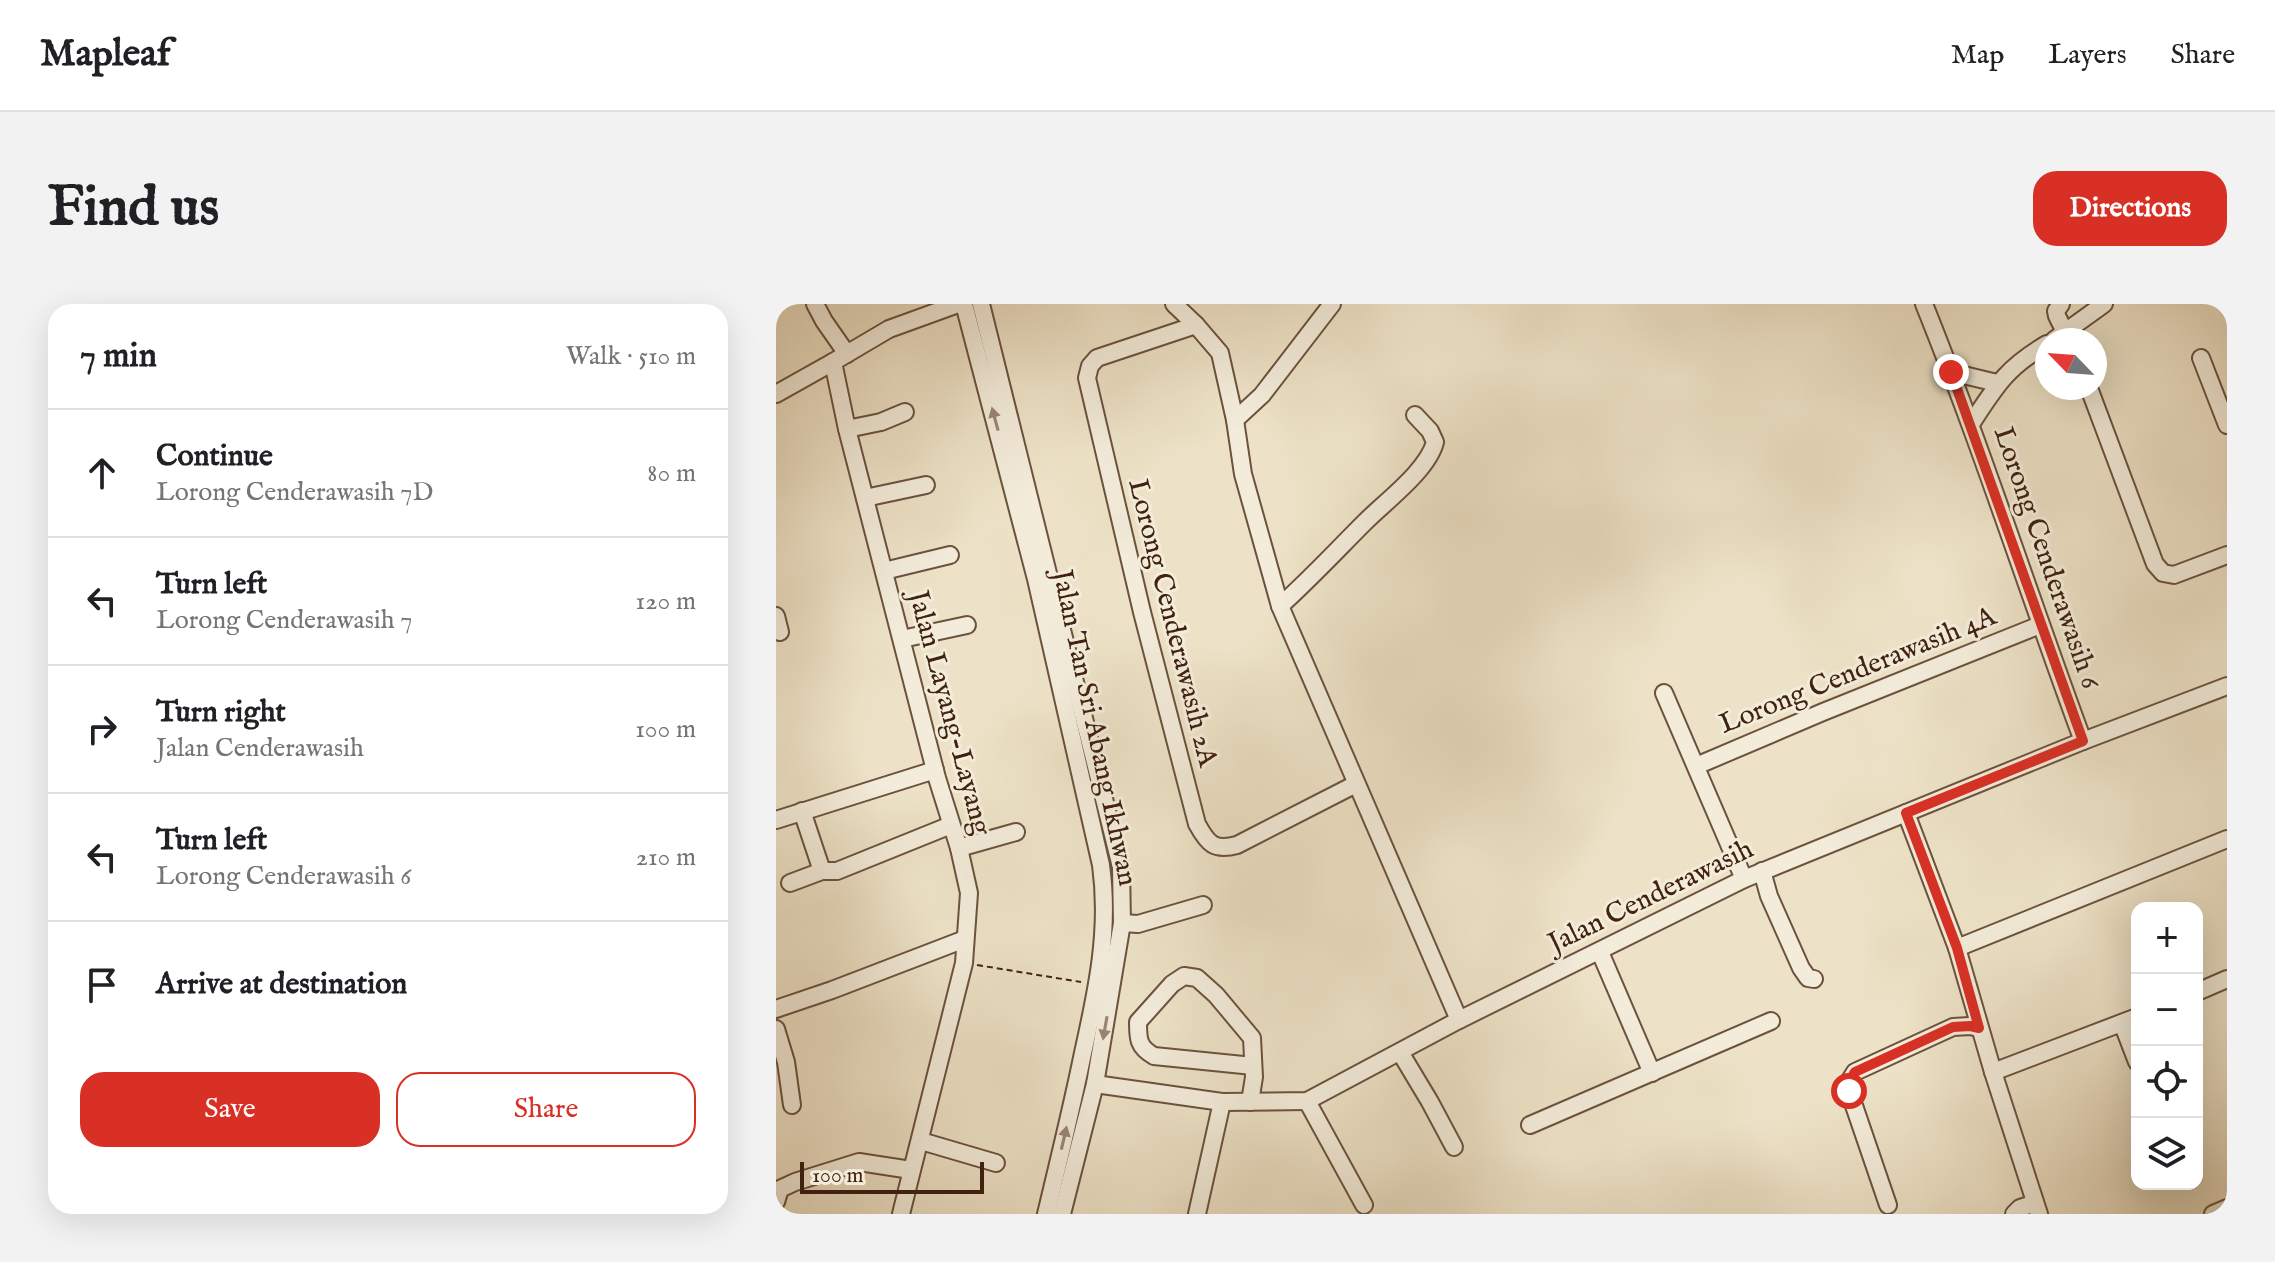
<!DOCTYPE html>
<html lang="en">
<head>
<meta charset="utf-8">
<style>
	:root { --surface:#fff; --page:#f2f2f2; --text:#202124; --muted:#757577; --line:#e0e0e0; --accent:#d93025 }
	body { margin:0; font-family:"IM FELL English",serif; background:var(--page); color:var(--text) }
	.controls { position:absolute; right:24px; bottom:24px; display:grid; overflow:hidden; border-radius:16px; box-shadow:0 8px 32px #0002 }
	.controls button { width:72px; height:72px; display:grid; place-items:center; padding:0; border:0; border-bottom:2px solid var(--line); background:var(--surface); color:var(--text); font:40px sans-serif }
	.compass { position:absolute; left:1259px; top:24px; width:72px; height:72px; border-radius:50%; background:var(--surface); box-shadow:0 8px 32px #0002; rotate:295deg }
	.scale { position:absolute; left:24px; bottom:20px; width:184px; box-sizing:border-box; padding-left:8px; border:4px solid #41220f; border-top:0; font-size:22px; line-height:28px; white-space:nowrap; color:#41220f; -webkit-text-stroke:6px #f3ecdb; paint-order:stroke }
	.stop { position:absolute; width:24px; height:24px; margin:-18px; border:6px solid #d93025; border-radius:50%; background:#fff }
	.stop.end { background:#d93025; border-color:#fff; box-shadow:0 2px 8px #0008 }
	.list { margin:0; padding:0; list-style:none }
	h2 { display:flex; justify-content:space-between; align-items:center; height:104px; margin:0; padding:0 32px; font-size:34px }
	h2 small { font-size:26px; font-weight:400; color:var(--muted) }
	.list li { display:grid; grid-template-columns:52px 1fr auto; gap:24px; align-items:center; box-sizing:border-box; height:128px; padding:0 32px; border-top:2px solid var(--line) }
	.list b { display:block; font-size:30px; white-space:nowrap }
	.list p { margin:0; font-size:26px; white-space:nowrap; color:var(--muted) }
	.list em { font-size:26px; font-style:normal; color:var(--muted) }
	.actions { display:flex; gap:16px; padding:24px 32px }
	.actions a { flex:1; padding:18px 0; border:2px solid var(--accent); border-radius:24px; text-align:center; font-size:28px; color:var(--accent) }
	.actions .main { background:var(--accent); color:#fff }
	.icon { flex:none; width:44px; height:44px; fill:none; stroke:currentColor; stroke-width:2; stroke-linecap:round; stroke-linejoin:round }
	.map { position:relative; flex:none; width:1451px; height:910px; overflow:hidden; border-radius:24px }
	header { display:flex; align-items:center; gap:48px; box-sizing:border-box; height:112px; padding:0 40px; background:var(--surface); border-bottom:2px solid var(--line) }
	header strong { font-size:38px }
	nav { display:flex; gap:44px; margin-inline-start:auto; font-size:28px }
	.intro { display:flex; align-items:center; justify-content:space-between; box-sizing:border-box; height:192px; padding:0 48px }
	h1 { margin:0; font-size:56px }
	.button { padding:20px 36px; border-radius:24px; background:var(--accent); color:#fff; font-size:28px; font-weight:700 }
	main { display:flex; gap:48px; padding:0 48px }
	aside { flex:1; background:var(--surface); border-radius:24px; box-shadow:0 8px 32px #0002 }
	.map>svg:first-child { display:block }
	.lines { fill:none; stroke-linecap:round; stroke-linejoin:round }
	.minor-casing { stroke:#6c523d; stroke-width:20 }
	.path { stroke:#41220f; stroke-width:2; stroke-dasharray:6 4; stroke-linecap:butt }
	.minor { stroke:#f3ecdb; stroke-width:16 }
	.oneway { fill:#9a8775 }
	.route { stroke:#d93025; stroke-width:10 }
	.labels { text-anchor:middle; dominant-baseline:central; stroke-width:6; stroke-linejoin:round; paint-order:stroke }
	.street-label { font-size:28px; fill:#41220f; stroke:#f3ecdb }
</style>
</head>
<body>
<header>
<strong>Mapleaf</strong>
<nav><a>Map</a><a>Layers</a><a>Share</a></nav>
</header>
<div class="intro"><h1>Find us</h1><a class="button">Directions</a></div>
<main>
<aside>
<h2>7 min<small>Walk · 510 m</small></h2>
<ul class="list">
<li><svg class="icon" aria-label="ahead" viewBox="0 0 24 24"><path d="M12 20V5M6 11l6-6 6 6"/></svg><div><b>Continue</b><p>Lorong Cenderawasih 7D</p></div><em>80 m</em></li>
<li><svg class="icon" aria-label="left" viewBox="0 0 24 24"><path d="M17 20v-9H6M10 6l-5 5 5 5"/></svg><div><b>Turn left</b><p>Lorong Cenderawasih 7</p></div><em>120 m</em></li>
<li><svg class="icon" aria-label="right" viewBox="0 0 24 24"><path d="M7 20v-9h11M14 6l5 5-5 5"/></svg><div><b>Turn right</b><p>Jalan Cenderawasih</p></div><em>100 m</em></li>
<li><svg class="icon" aria-label="left" viewBox="0 0 24 24"><path d="M17 20v-9H6M10 6l-5 5 5 5"/></svg><div><b>Turn left</b><p>Lorong Cenderawasih 6</p></div><em>210 m</em></li>
<li><svg class="icon" aria-label="arrive" viewBox="0 0 24 24"><path d="M6 21V4h12l-3 4 3 4H6"/></svg><div><b>Arrive at destination</b></div></li>
</ul>
<div class="actions"><a class="main">Save</a><a>Share</a></div>
</aside>
<div class="map">
<svg width="1451" height="910" viewBox="0 0 1451 910">
	<rect width="100%" height="100%" fill="#ede2c7"/>
	<filter id="stains"><feTurbulence type="fractalNoise" baseFrequency=".0025" numOctaves="4"/><feColorMatrix values="0 0 0 0 .2 0 0 0 0 .09 0 0 0 0 .02 0 0 0 .5 -.17"/></filter>
	<radialGradient id="worn" r=".72"><stop offset=".6" stop-color="#630" stop-opacity="0"/><stop offset="1" stop-color="#630" stop-opacity=".3"/></radialGradient>
	<g class="lines">
		<defs>
			<g id="minor">
				<polyline points="39,0 48,17 71,50"/>
				<path d="M 188,0 L 260,275 L 325,561 C 334,626 321,686 307,749 C 296,803 283,856 270,910"/>
				<polyline points="205,0 345,563 346,619 319,780 286,910"/>
				<polyline points="398,0 420,21 444,49 459,116 467,170 504,302 683,716"/>
				<path d="M 1148,0 C 1206,144 1253,291 1307,437"/>
				<polyline points="1285,0 1280,7 1281,12 1293,36"/>
				<path d="M 420,21 L 321,54 L 314,62 L 311,74 L 366,308 L 421,520 C 432,540 438,547 461,541 L 580,480"/>
				<polyline points="1278,36 1328,0"/>
				<polyline points="1425,54 1451,121"/>
				<polyline points="1175,68 1221,79"/>
				<polyline points="1313,84 1379,260 1387,269 1398,271 1451,251"/>
				<polyline points="0,90 57,58"/>
				<polyline points="459,116 486,91 556,0"/>
				<path d="M 1195,120 C 1220,82 1230,64 1271,40"/>
				<polyline points="71,125 105,118 129,108"/>
				<polyline points="89,194 150,181"/>
				<polyline points="108,267 174,251"/>
				<path d="M 504,302 C 534,275 561,246 589,218 C 610,197 652,166 659,138 L 654,127 L 639,111"/>
				<polyline points="0,312 4,328"/>
				<polyline points="126,335 191,321"/>
				<polyline points="888,389 968,575"/>
				<polyline points="920,462 1047,408 1264,321"/>
				<polyline points="26,507 46,567"/>
				<polyline points="1130,509 1181,644 1217,768 1263,910"/>
				<polyline points="0,516 159,466"/>
				<polyline points="183,544 240,528"/>
				<polyline points="986,567 993,592 1025,664 1032,674 1038,675"/>
				<polyline points="14,579 46,567 61,567 175,521"/>
				<polyline points="346,619 362,620 427,601"/>
				<polyline points="1181,644 1451,535"/>
				<polyline points="824,648 876,769"/>
				<polyline points="1421,688 1451,675"/>
				<polyline points="0,705 56,686 189,635"/>
				<polyline points="1346,719 1361,758"/>
				<polyline points="0,725 10,758 16,801"/>
				<polyline points="624,748 654,798 678,843"/>
				<polyline points="1217,768 1361,713"/>
				<polyline points="319,780 446,798 531,797 683,716 968,575 1307,437 1451,382"/>
				<polyline points="531,797 588,901"/>
				<path d="M 474,798 L 478,773 L 476,734 L 440,691 L 421,674 L 408,672 L 396,680 L 362,718 C 362,735 362,743 378,752 L 477,762"/>
				<polyline points="754,821 995,717"/>
				<polyline points="145,837 220,859"/>
				<polyline points="0,898 4,885 19,878 83,858 135,866"/>
				<polyline points="1112,901 1073,787 1074,776 1079,768 1177,723 1194,722 1203,724"/>
				<polyline points="125,910 188,659 193,589 183,544 161,474 71,125 57,58 113,25 182,0"/>
				<polyline points="421,910 446,798"/>
				<polyline points="1238,910 1244,904 1259,899"/>
				<polyline points="1437,910 1451,904"/>
			</g>
		</defs>
		<!-- minor casing -->
		<use href="#minor" class="minor-casing"/>
		<!-- path -->
		<polyline class="path" points="201,661 305,678"/>
		<!-- minor -->
		<use href="#minor" class="minor"/>
	</g>
	<!-- one-way arrows -->
	<defs><path id="oneway-solid" d="M-6-.8H1V-3.2L6.5 0L1 3.2V.8H-6Z" transform="scale(2)"/></defs>
	<g class="oneway">
		<use href="#oneway-solid" transform="translate(219 115) rotate(-105)"/>
		<use href="#oneway-solid" transform="translate(329 724) rotate(100)"/>
		<use href="#oneway-solid" transform="translate(288 834) rotate(-77)"/>
	</g>
	<g class="lines">
		<!-- route -->
		<polyline class="route" points="1073,787 1074,776 1079,768 1177,723 1194,722 1203,724 1181,644 1130,509 1307,437 1175,68"/>
	</g>
	<g class="labels">
		<!-- street labels -->
		<g class="street-label">
			<text transform="translate(1270 254) rotate(71)">Lorong Cenderawasih 6</text>
			<text transform="translate(396 319) rotate(76)">Lorong Cenderawasih 2A</text>
			<text transform="translate(1082 367) rotate(-22)">Lorong Cenderawasih 4A</text>
			<text transform="translate(173 409) rotate(75)">Jalan Layang-Layang</text>
			<text transform="translate(318 424) rotate(78)">Jalan Tan Sri Abang Ikhwan</text>
			<text transform="translate(875 593) rotate(-26)">Jalan Cenderawasih</text>
		</g>
	</g>
	<rect width="100%" height="100%" filter="url(#stains)"/>
	<rect width="100%" height="100%" fill="url(#worn)"/>
</svg>
<div class="controls">
<button>+</button>
<button>−</button>
<button><svg class="icon" aria-label="locate" viewBox="0 0 24 24"><circle cx="12" cy="12" r="6"/><path d="M12 2v4M12 18v4M2 12h4M18 12h4"/></svg></button>
<button><svg class="icon" aria-label="layers" viewBox="0 0 24 24"><path d="M12 4l9 5-9 5-9-5zM3 14l9 5 9-5"/></svg></button>
</div>
<svg class="compass" viewBox="-18 -18 36 36"><path d="M0-13l5 13h-10z" fill="#e53935"/><path d="M0 13l5-13h-10z" fill="#757577"/></svg>
<div class="scale">100 m</div>
<div class="stop" style="left:1073px;top:787px"></div>
<div class="stop end" style="left:1175px;top:68px"></div>
</div>
</main>
</body>
</html>
